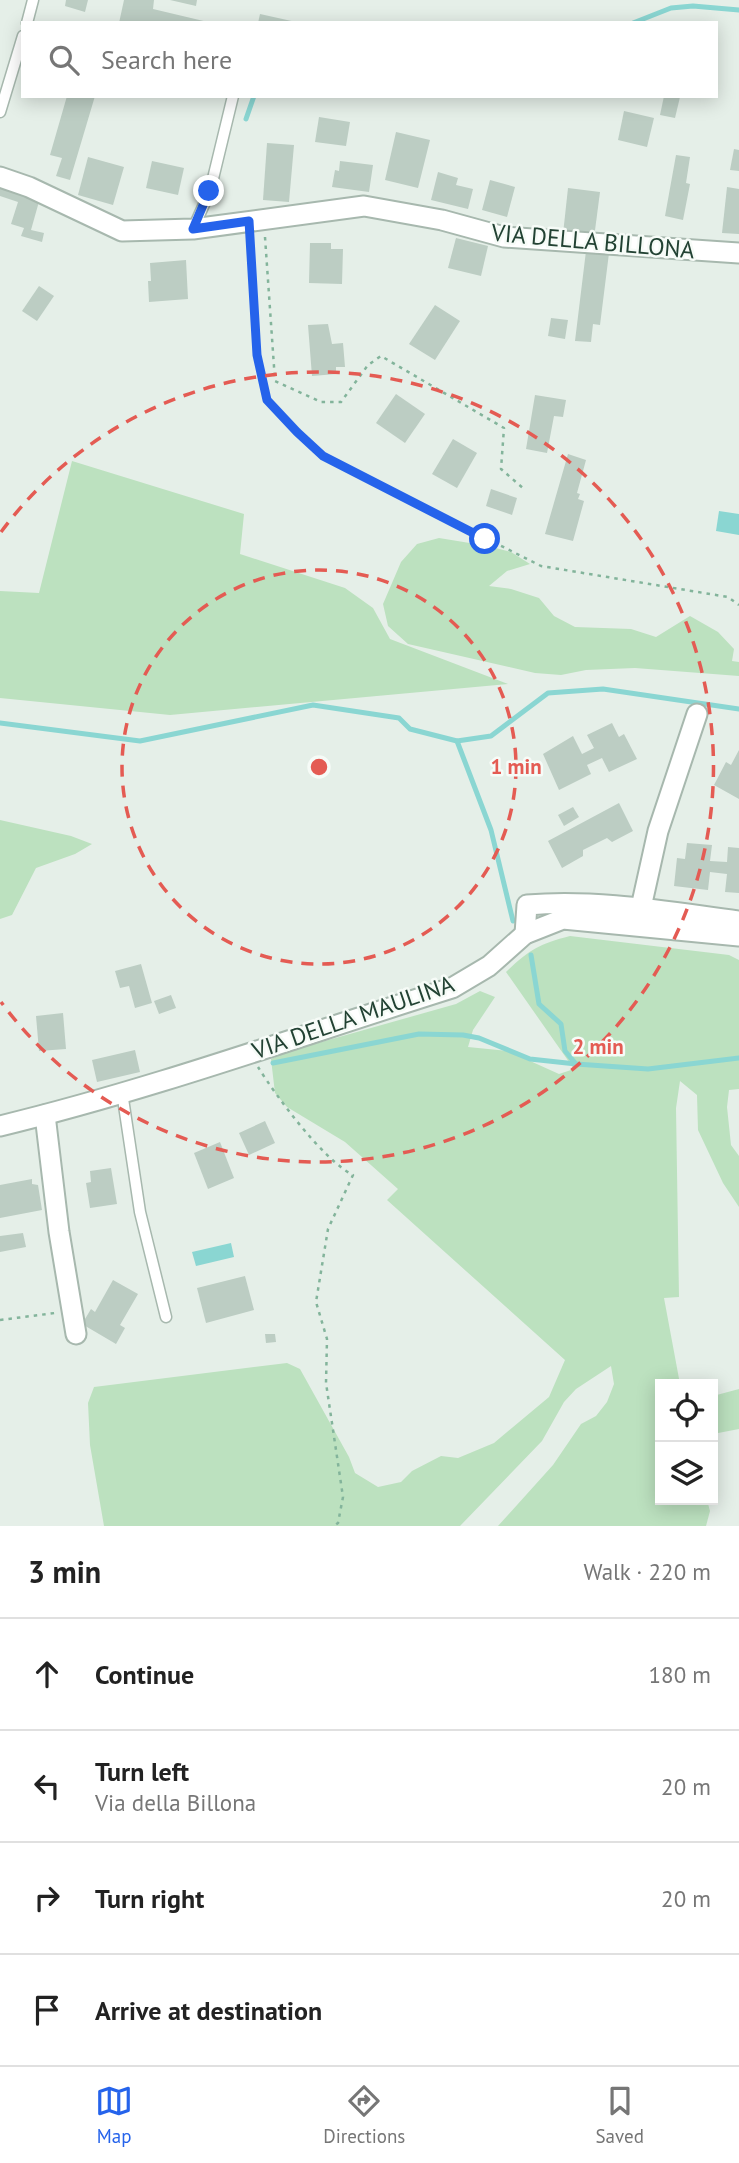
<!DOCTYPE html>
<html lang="en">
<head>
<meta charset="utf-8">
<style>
	:root { --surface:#fff; --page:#f2f2f2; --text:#222; --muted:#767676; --line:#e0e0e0; --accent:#2563eb }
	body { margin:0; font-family:"PT Sans",sans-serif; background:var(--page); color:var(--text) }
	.controls { position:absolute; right:21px; bottom:21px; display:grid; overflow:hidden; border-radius:0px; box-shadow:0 4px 18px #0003 }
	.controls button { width:63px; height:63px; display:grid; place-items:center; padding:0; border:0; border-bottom:2px solid var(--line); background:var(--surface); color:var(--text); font:35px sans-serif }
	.stop { position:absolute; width:21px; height:21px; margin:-16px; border:5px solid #2563eb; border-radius:50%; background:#fff }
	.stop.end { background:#2563eb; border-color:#fff; box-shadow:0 2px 7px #0008 }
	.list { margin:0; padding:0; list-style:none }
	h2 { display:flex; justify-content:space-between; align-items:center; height:91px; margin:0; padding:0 28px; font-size:30px }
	h2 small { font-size:23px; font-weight:400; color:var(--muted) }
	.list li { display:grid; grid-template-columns:46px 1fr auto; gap:21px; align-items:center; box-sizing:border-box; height:112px; padding:0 28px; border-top:2px solid var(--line) }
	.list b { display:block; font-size:26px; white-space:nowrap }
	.list p { margin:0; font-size:23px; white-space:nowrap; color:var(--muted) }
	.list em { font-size:23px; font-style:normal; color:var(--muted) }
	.icon { flex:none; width:38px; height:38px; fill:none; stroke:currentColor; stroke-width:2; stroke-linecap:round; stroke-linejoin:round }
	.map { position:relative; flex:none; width:739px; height:1526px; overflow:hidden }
	.search { position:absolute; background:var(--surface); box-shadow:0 4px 18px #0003; left:21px; right:21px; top:21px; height:77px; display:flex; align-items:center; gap:18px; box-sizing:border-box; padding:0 24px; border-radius:0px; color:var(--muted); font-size:26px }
	.sheet { height:539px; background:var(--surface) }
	nav { display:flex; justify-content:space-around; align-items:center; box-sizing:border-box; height:98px; border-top:2px solid var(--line); background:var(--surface); font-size:19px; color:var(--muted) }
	nav a { display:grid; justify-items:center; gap:4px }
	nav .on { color:var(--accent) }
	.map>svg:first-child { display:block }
	.green { fill:#bce1bf }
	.water { fill:#8ad6d2 }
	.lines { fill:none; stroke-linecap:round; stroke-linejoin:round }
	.stream { stroke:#8ad6d2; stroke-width:5 }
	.building { fill:#bccdc3 }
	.service-casing { stroke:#a7b8ae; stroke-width:13 }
	.minor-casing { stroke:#a7b8ae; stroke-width:23 }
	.path { stroke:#83b49b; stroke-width:2.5; stroke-dasharray:3.5 5; stroke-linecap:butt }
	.service { stroke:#fff; stroke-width:10 }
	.minor { stroke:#fff; stroke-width:19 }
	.route { stroke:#2563eb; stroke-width:9 }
	.ring { fill:none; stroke:#e45b53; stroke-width:3.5; stroke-dasharray:12 9 }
	.labels { text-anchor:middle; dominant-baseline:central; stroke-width:5; stroke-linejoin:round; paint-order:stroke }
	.street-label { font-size:24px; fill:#224233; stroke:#f6fbf7 }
	.centre { fill:#e45b53; stroke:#f6fbf7; stroke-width:3.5 }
	.ring-label { font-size:21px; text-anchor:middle; font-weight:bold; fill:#e45b53; stroke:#f6fbf7; stroke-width:5; stroke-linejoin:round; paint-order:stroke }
</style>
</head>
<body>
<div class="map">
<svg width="739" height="1526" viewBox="0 0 739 1526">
	<rect width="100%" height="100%" fill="#e5efe8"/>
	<!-- green -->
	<g class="green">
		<polygon points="72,461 244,514 240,554 345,588 373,608 390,639 508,684 170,715 0,698 0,591 39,593"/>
		<polygon points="439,538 488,546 511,552 530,564 507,571 489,586 511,589 539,598 554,616 575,627 631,629 656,637 690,616 718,632 734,649 732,661 739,662 739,676 635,668 586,670 561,675 535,673 408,644 388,626 383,604 401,562 417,544"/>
		<polygon points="0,820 71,836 92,844 75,854 36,868 12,915 0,919"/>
		<path d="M 570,936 L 729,955 L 739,960 L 739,1089 L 729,1090 L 727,1107 L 731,1145 L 739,1156 L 739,1207 L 723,1183 L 698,1130 L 697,1095 L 680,1081 L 676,1108 L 679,1297 L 664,1298 L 680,1384 L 660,1384 L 660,1500 L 707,1500 L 710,1511 L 706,1526 L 498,1526 L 553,1465 L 581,1424 L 596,1416 L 607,1402 L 614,1384 L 611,1366 L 576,1389 L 564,1402 L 542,1441 L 460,1526 L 104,1526 L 90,1445 L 88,1403 L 94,1387 L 287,1363 L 300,1369 L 349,1457 L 355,1473 L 378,1487 L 401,1482 L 412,1471 L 441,1456 L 458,1458 L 494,1443 L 549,1397 L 565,1360 L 387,1200 L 398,1189 L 345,1142 L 287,1107 L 275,1093 L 271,1059 L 286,1052 L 456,1004 L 480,991 L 495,997 L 473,1030 L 468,1047 L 508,1051 L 559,1074 L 574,1069 L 506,972 C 529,950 539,944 570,936 Z"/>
		<polygon points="739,1389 739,1429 713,1434 713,1396"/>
	</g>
	<!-- water -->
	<g class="water">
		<polygon points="719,511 739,514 739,535 716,531"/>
		<polygon points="231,1243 234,1257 196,1266 192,1252"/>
	</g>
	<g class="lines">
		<!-- stream -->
		<g class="stream">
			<polyline points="633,23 671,8 693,6 739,10"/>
			<polyline points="246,119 254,96"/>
			<polyline points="0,723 140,741 313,705 399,718 410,729 457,741 491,736 548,693 603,689 739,709"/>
			<polyline points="457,741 491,830 513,921"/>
			<polyline points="531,955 539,1004 561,1024 565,1051 576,1064"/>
			<polyline points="273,1063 419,1034 463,1035 479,1038 530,1059 576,1064 648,1069 739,1058"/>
		</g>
	</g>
	<!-- building -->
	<g class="building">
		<polygon points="66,0 88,0 85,12 65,6"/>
		<polygon points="124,0 154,0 153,9 212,23 119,23"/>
		<polygon points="170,0 197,0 196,6"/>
		<polygon points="260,14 296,22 296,23 258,23"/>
		<polygon points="67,96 95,96 70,180 56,176 62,158 50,155"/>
		<polygon points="664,96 680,97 675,118 660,115"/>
		<polygon points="624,111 654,118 647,147 618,140"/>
		<polygon points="319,117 350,122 346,146 315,142"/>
		<polygon points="396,132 430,140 418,188 385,180"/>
		<polygon points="267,143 294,145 289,202 263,200"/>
		<polygon points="734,149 739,150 739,171 730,170"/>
		<polygon points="676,155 690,157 686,183 690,184 683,220 665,216"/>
		<polygon points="88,157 124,167 113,205 78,195"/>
		<polygon points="152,161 184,168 178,195 146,188"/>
		<polygon points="340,161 373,165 369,192 332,187 335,170 339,171"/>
		<polygon points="438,172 458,178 456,185 473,189 468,209 431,200"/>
		<polygon points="0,180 40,198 31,230 44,233 42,242 21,236 24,228 11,224 18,202 0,196"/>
		<polygon points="490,180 515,187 507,217 482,210"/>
		<polygon points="727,187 739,189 739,234 722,233"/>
		<polygon points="568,188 600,192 594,238 563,234"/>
		<polygon points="456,238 488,246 481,276 448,268"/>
		<polygon points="310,243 331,243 331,249 343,249 342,284 309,283"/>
		<polygon points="586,251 609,253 600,325 593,324 591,342 575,341"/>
		<polygon points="186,260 188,299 149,302 148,281 151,281 150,263"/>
		<polygon points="39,286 54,296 37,321 22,311"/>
		<polygon points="435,305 460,321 435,360 409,344"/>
		<polygon points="551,318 568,320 565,339 548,336"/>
		<polygon points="328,324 332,344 343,343 345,367 336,367 336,374 312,376 308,325"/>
		<polygon points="396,394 425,414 405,443 376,423"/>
		<polygon points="535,395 566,400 563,417 554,416 547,453 526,449"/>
		<polygon points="453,439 477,453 457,488 432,474"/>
		<polygon points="568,454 586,460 577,493 580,494 578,499 584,501 573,541 545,534"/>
		<polygon points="491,489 517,498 512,515 486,506"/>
		<polygon points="612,723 619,737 624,734 637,759 609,772 602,758 587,765 591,774 559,790 543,754 573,736 582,754 594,748 587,735"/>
		<polygon points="739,750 739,799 714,785 726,762 731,765"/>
		<polygon points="619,803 633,831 612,842 607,838 583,850 583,856 562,868 548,841"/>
		<polygon points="573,807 579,817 564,826 558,815"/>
		<polygon points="687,843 712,845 710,861 727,862 728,847 739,848 739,893 725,892 727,874 710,872 708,890 674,886 677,858 685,859"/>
		<polygon points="141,964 152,1003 135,1008 129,986 120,988 115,971"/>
		<polygon points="171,995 176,1008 159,1014 154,1001"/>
		<polygon points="63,1013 66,1049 39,1051 36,1016"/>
		<polygon points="135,1050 140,1072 97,1082 92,1060"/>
		<polygon points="265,1121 275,1143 249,1155 239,1133"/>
		<polygon points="220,1142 234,1178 208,1189 194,1153"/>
		<polygon points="111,1168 117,1204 90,1208 86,1183 91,1182 90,1171"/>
		<polygon points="32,1179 32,1184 38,1185 42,1210 0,1218 0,1185"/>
		<polygon points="23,1233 26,1247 0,1252 0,1236"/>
		<polygon points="245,1276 254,1310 206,1323 197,1288"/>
		<polygon points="113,1280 138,1294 120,1325 125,1328 116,1344 82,1324 91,1309 95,1312"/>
		<polygon points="265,1334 275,1334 276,1342 266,1343"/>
	</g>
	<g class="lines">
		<defs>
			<g id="service">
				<polyline points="27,23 33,0"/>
				<polyline points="0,112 23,36"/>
				<polyline points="193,229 210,191 233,96"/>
				<polyline points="122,1092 140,1212 166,1317"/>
			</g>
			<g id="minor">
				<polyline points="0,177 29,187 122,231 193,229 364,206 442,220 504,237 739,253"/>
				<polyline points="638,921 658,831 697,714"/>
				<path d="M 525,934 L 527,905 C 598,899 669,912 739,921"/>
				<polyline points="45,1115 59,1232 76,1334"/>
				<path d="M 0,1126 C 153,1089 302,1035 452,988 L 489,966 L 525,934 L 563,919 L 739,936"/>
			</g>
		</defs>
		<!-- service casing -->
		<use href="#service" class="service-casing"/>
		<!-- minor casing -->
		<use href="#minor" class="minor-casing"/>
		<!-- path -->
		<g class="path">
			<polyline points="265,237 275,381 321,402 341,402 368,365 381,356 504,428 501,469 524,489"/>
			<polyline points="250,238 257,355 267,400 297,432 323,456 541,566 728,597 739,605"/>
			<path d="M 258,1067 C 276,1096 323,1160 353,1175 L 328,1229 L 316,1302 L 327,1339 L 326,1383 L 343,1497 L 338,1523 L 334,1526"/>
			<polyline points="0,1320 55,1313"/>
		</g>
		<!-- service -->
		<use href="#service" class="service"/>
		<!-- minor -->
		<use href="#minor" class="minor"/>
	</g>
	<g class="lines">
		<!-- route -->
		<polyline class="route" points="209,191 193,229 249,221 257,355 267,400 297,432 323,456 485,539"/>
	</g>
	<!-- distance rings -->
	<g class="ring">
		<circle cx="319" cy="767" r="197"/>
		<path d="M1 532A395 395 0 1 1 1 1002"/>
	</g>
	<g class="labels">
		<!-- street labels -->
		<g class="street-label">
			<text transform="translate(593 241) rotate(5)">VIA DELLA BILLONA</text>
			<text transform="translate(353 1017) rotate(-19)">VIA DELLA MAULINA</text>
		</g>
	</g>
	<circle cx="319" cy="767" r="10" class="centre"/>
	<g class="ring-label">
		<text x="516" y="774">1 min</text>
		<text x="598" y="1054">2 min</text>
	</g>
</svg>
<div class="controls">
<button><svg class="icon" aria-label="locate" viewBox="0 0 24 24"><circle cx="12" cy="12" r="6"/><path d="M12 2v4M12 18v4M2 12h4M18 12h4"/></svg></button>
<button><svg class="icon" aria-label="layers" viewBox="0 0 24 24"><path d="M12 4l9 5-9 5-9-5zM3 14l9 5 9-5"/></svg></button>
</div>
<div class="stop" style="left:485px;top:539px"></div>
<div class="stop end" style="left:209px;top:191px"></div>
<div class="search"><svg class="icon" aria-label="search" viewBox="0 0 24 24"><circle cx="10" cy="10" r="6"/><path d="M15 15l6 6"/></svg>Search here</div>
</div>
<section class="sheet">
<h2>3 min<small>Walk · 220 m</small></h2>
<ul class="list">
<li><svg class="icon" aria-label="ahead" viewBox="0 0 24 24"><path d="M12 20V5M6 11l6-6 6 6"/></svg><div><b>Continue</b></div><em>180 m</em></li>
<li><svg class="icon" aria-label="left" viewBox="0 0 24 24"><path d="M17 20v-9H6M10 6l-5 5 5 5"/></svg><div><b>Turn left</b><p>Via della Billona</p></div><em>20 m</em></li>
<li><svg class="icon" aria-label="right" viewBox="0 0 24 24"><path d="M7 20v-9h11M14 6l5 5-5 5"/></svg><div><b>Turn right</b></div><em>20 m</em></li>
<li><svg class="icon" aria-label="arrive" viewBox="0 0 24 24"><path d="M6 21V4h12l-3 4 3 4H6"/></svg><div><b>Arrive at destination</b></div></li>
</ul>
</section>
<nav>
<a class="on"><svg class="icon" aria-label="map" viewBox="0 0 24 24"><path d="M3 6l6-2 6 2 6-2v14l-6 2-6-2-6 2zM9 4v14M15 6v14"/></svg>Map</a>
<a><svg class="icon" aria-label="directions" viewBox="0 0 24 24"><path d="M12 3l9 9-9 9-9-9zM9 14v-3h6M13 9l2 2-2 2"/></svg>Directions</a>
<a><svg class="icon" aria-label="saved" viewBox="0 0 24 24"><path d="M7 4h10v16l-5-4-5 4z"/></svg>Saved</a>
</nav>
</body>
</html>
